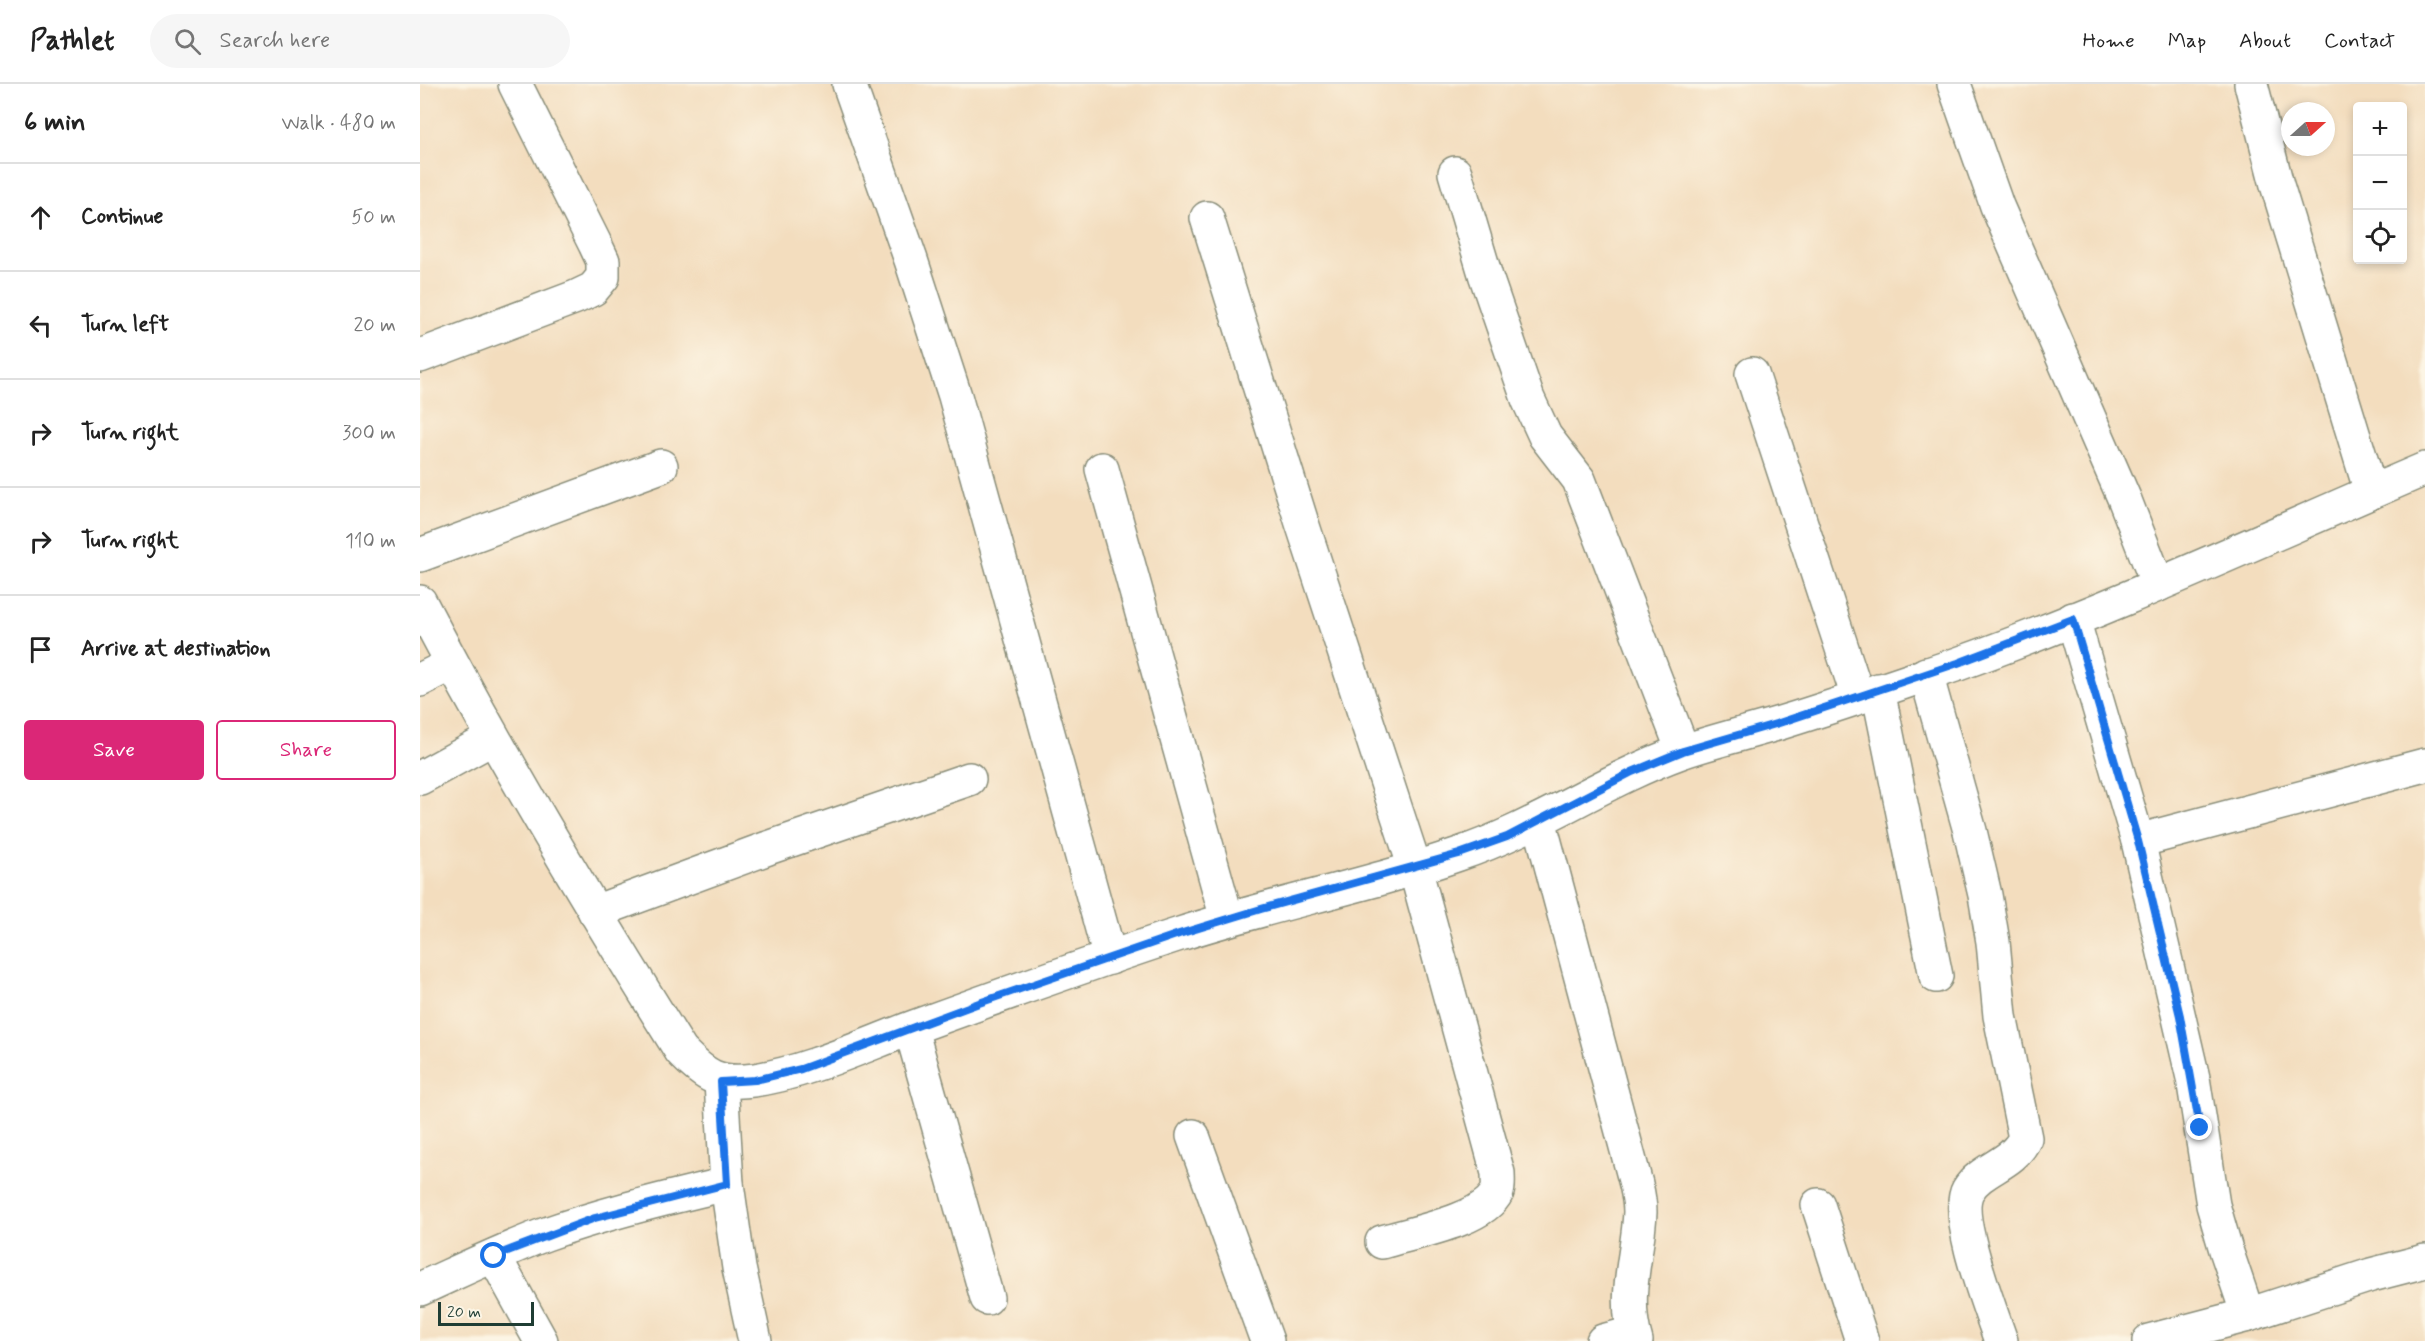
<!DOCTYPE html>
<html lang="en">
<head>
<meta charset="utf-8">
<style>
	:root { --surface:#fff; --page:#f6f6f6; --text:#222; --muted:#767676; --line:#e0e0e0; --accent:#db2777 }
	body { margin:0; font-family:Mynerve,sans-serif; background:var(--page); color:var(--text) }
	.controls { position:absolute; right:18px; top:18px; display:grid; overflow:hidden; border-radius:6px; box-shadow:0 3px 9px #0003 }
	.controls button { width:54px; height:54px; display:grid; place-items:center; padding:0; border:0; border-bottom:2px solid var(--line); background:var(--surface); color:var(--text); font:30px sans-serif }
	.compass { position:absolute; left:1861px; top:18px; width:54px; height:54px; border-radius:50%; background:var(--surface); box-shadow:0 3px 9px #0003; rotate:69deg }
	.scale { position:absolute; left:18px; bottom:15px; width:96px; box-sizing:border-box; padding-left:6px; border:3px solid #1f3d34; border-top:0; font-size:16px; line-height:21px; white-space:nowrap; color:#1f3d34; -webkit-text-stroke:4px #fcf5e5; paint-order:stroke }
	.stop { position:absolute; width:18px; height:18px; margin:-14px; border:4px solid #1a73e8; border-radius:50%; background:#fff }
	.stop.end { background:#1a73e8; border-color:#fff; box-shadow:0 2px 6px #0008 }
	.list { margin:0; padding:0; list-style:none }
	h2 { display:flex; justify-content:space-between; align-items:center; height:78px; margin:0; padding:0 24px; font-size:26px }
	h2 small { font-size:20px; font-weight:400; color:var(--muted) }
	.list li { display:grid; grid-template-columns:39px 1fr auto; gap:18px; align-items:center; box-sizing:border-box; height:108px; padding:0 24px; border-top:2px solid var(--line) }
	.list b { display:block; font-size:22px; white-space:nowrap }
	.list em { font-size:20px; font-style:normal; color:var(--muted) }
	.actions { display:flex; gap:12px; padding:18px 24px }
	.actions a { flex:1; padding:14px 0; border:2px solid var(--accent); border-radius:6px; text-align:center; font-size:21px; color:var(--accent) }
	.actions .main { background:var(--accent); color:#fff }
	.icon { flex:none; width:33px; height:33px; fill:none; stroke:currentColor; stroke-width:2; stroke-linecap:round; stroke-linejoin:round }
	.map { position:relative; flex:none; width:2005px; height:1257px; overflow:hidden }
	header { display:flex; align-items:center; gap:36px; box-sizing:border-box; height:84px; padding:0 30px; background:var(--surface); border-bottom:2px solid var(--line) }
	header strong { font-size:28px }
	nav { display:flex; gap:33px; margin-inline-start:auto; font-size:21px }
	.search { width:420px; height:54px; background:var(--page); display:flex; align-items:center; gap:15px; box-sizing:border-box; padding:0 21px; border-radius:33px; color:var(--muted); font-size:22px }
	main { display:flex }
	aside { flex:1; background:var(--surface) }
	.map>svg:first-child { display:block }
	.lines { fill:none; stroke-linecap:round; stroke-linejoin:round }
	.minor-casing { stroke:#898d79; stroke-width:36 }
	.minor { stroke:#fff; stroke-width:33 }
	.route { stroke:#1a73e8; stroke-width:8 }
</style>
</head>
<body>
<header>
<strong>Pathlet</strong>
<div class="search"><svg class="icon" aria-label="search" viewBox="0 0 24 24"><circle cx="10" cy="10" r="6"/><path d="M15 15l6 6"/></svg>Search here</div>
<nav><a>Home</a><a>Map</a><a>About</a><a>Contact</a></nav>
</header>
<main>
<aside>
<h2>6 min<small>Walk · 480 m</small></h2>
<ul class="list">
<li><svg class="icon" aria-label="ahead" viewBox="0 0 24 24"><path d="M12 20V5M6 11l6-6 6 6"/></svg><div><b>Continue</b></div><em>50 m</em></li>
<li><svg class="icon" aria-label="left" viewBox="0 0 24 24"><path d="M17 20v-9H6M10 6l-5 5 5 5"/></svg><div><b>Turn left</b></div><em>20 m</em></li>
<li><svg class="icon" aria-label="right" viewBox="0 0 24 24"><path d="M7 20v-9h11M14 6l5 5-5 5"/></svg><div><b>Turn right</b></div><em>300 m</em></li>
<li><svg class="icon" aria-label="right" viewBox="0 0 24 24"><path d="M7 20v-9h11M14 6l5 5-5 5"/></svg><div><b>Turn right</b></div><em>110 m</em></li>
<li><svg class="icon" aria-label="arrive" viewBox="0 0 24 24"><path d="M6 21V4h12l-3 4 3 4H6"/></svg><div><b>Arrive at destination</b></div></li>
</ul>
<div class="actions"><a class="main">Save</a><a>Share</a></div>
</aside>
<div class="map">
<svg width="2005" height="1257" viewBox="0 0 2005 1257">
	<rect width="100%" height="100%" fill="#fcf5e5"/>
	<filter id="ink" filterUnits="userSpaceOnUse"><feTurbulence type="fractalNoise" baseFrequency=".0167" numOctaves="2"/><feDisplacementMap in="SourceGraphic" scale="12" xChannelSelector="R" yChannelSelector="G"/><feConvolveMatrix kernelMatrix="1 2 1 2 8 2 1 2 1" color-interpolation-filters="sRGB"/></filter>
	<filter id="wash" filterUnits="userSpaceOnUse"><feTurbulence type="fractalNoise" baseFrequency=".008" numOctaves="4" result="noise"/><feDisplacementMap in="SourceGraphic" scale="24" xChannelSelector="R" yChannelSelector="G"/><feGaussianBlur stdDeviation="1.35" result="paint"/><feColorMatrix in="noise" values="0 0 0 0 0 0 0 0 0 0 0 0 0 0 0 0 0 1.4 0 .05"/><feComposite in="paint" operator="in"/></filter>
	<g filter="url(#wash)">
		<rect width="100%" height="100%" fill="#f3ddbe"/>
	</g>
	<g filter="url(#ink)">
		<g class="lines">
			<defs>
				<g id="minor">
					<polyline points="429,0 491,176 535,312 690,874"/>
					<polyline points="1534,0 1577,122 1704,414 1738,501"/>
					<polyline points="1831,0 1857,101 1951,408"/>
					<polyline points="1035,89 1066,193 1108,315 1125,352 1159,396 1263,667"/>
					<path d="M 787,134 L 882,439 L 995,784 L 1078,1089 C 1078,1095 1079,1103 1077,1108 C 1063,1137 991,1149 962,1158"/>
					<polyline points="0,272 156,213 173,205 183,193 183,177 175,160 95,0"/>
					<polyline points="1332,290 1438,613"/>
					<polyline points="682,385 807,835"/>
					<polyline points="0,471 241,382"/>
					<path d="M 0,518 C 80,672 169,820 261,967 C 285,992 298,1001 334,996 C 385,989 445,961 494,943 C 582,911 671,879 760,850 C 852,820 948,802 1039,770 C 1117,744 1184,696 1261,668 C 1293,657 1327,649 1360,639 C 1419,621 1479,600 1538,580 C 1697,523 1850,451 2005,385"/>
					<polyline points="1653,535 1718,757 1773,994 1793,1121 1806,1166 1828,1231"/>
					<path d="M 1506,590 L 1550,747 L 1565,811 L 1573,858 L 1580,932 L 1605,1054 C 1593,1081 1562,1083 1548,1106 C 1533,1132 1571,1227 1581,1257"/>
					<polyline points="0,596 32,580"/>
					<polyline points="1458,606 1516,892"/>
					<polyline points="0,694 73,654"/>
					<path d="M 1119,736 L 1216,1100 C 1218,1109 1220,1119 1220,1128 C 1218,1173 1202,1211 1216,1257"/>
					<polyline points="1718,757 2005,681"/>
					<polyline points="175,828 348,764 549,695"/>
					<polyline points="491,945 567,1214"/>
					<polyline points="301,998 307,1100 319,1184 335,1257"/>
					<polyline points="773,1052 847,1257"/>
					<polyline points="1398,1121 1442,1257"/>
					<polyline points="74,1172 121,1257"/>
					<path d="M 0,1205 C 42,1186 83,1166 126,1150 C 185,1129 246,1114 307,1100"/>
					<polyline points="1183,1257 1213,1249"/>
					<polyline points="1729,1257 1828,1231 1951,1191 2005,1177"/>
				</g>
			</defs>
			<!-- minor casing -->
			<use href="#minor" class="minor-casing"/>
			<!-- minor -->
			<use href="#minor" class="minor"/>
		</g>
	</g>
	<g class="lines" filter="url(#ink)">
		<!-- route -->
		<polyline class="route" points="74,1172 175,1134 307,1100 301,998 335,996 381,985 559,919 759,850 841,825 1039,770 1087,753 1212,688 1263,667 1359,639 1458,606 1538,579 1653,535 1718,757 1760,932 1780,1044"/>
	</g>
</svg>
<div class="controls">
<button>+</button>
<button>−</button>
<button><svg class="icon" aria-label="locate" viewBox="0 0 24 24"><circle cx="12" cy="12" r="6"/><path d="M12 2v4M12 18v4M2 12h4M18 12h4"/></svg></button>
</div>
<svg class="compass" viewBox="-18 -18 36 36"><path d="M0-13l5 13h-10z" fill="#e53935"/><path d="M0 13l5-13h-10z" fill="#767676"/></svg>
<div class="scale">20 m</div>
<div class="stop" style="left:74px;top:1172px"></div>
<div class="stop end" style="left:1780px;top:1044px"></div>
</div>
</main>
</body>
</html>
